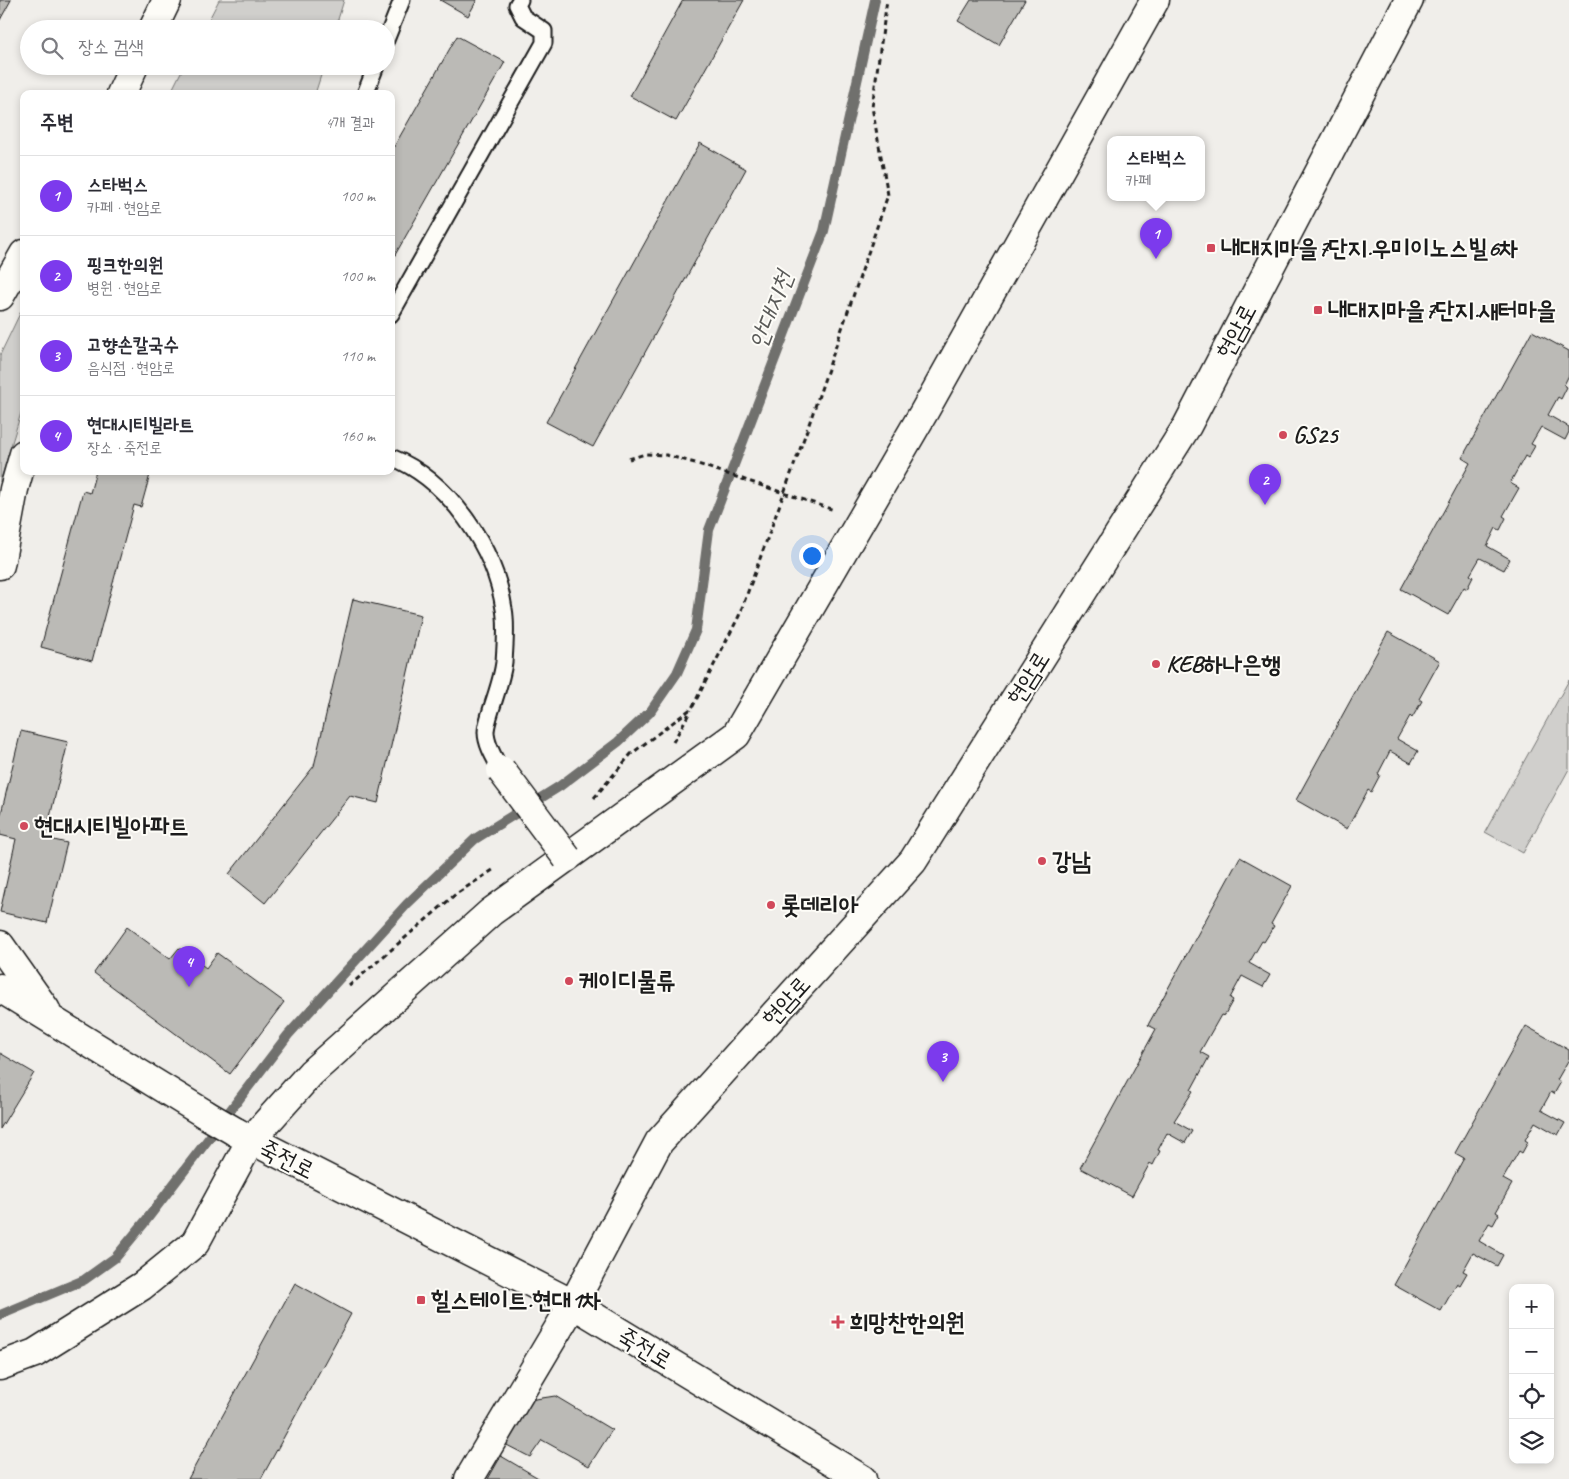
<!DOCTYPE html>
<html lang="ko">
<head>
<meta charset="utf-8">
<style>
	:root { --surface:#fff; --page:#f7f7f7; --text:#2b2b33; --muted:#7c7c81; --line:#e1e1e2; --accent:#7c3aed }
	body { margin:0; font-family:Caveat,"Poor Story",sans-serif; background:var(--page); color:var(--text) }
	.controls { position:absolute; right:15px; bottom:15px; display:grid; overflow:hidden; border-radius:10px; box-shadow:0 2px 8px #0003 }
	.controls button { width:45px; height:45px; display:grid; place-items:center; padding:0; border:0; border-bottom:1px solid var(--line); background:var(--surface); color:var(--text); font:25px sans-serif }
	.you { position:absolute; left:811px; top:555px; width:18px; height:18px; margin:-12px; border:4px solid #fff; border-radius:50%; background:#1a73e8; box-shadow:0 0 0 8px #1a73e833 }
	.badge { display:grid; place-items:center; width:32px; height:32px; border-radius:50%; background:var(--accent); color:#fff; font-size:16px; font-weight:700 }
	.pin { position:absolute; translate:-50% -41px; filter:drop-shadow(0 1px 2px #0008) }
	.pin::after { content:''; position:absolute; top:26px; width:18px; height:15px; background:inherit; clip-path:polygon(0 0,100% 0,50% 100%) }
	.popup { position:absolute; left:1107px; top:136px; width:98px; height:65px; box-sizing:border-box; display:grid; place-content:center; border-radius:10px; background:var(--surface); filter:drop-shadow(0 1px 4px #0005); font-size:16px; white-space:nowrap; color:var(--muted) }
	.popup b { font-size:19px; color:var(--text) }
	.popup::after { content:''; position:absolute; left:50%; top:100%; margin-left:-10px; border:10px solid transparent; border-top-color:var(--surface) }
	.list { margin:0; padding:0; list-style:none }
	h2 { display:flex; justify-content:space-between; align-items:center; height:65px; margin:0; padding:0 20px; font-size:21px }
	h2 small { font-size:16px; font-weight:400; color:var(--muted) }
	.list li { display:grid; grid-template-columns:32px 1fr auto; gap:15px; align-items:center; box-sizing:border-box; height:80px; padding:0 20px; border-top:1px solid var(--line) }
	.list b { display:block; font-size:19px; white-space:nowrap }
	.list p { margin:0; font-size:16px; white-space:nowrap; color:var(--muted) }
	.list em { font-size:16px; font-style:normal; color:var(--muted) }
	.icon { flex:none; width:28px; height:28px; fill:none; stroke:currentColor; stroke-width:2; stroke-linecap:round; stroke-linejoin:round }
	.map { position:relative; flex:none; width:1569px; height:1479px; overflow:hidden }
	.search { position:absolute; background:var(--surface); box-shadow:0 2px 8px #0003; left:20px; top:20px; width:375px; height:55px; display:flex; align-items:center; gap:12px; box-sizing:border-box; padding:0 18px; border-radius:28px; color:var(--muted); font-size:19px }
	.panel { position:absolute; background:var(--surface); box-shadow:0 2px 8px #0003; left:20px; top:90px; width:375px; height:385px; border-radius:10px }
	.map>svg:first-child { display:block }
	.green { fill:#d0cfcc; stroke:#767674 }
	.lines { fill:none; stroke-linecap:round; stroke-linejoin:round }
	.stream { stroke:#706f6d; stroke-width:10 }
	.building { fill:#bbbab6; stroke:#1c1c1c }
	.service-casing { stroke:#1c1c1c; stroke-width:19 }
	.minor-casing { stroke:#1c1c1c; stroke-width:31 }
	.tertiary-casing { stroke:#1c1c1c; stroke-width:31 }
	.secondary-casing { stroke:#1c1c1c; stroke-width:31 }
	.path { stroke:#1c1c1c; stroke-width:3; stroke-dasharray:5 4; stroke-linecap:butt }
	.service { stroke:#fdfcf7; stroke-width:15 }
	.minor { stroke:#fdfcf7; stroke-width:28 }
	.tertiary { stroke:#fdfcf7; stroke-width:28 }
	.secondary { stroke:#fdfcf7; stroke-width:28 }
	.minor-bridge-casing { stroke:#1c1c1c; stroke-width:31; stroke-linecap:butt }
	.minor-bridge { stroke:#fdfcf7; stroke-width:28 }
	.poi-dot { fill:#d1495b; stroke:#fdfcf7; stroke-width:2 }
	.labels { text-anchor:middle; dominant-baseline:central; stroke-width:4; stroke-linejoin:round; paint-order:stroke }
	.poi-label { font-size:24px; font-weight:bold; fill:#1c1c1c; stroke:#fdfcf7; text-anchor:start }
	.street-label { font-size:24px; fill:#1c1c1c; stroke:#fdfcf7 }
	.water-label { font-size:25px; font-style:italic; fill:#5b5b59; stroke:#fdfcf7 }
</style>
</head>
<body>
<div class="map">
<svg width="1569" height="1479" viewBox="0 0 1569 1479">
	<rect width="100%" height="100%" fill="#f0eeea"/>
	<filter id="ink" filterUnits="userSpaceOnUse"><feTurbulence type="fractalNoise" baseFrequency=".02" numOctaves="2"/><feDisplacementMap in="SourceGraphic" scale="10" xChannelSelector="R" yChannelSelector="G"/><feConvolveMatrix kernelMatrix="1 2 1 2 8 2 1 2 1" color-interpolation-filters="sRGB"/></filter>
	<g filter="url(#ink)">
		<!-- green -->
		<g class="green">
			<polygon points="219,0 344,0 335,29 204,29"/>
			<polygon points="184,66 324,66 315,94 170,94"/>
			<polygon points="24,305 24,403 0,482 0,355"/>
			<polygon points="1569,680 1569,769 1523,853 1485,832"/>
		</g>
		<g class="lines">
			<!-- stream -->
			<polyline class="stream" points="0,1315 84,1280 116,1257 144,1223 288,1035 407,904 475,839 560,786 618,742 650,712 677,673 696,630 709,530 824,231 875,0"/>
		</g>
		<!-- building -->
		<g class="building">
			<polygon points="0,0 11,0 0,20"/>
			<polygon points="440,0 477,0 468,16"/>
			<polygon points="683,0 744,0 676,121 630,96"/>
			<polygon points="971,0 1025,0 999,45 958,21"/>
			<polygon points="457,36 505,62 391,262 391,152"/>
			<polygon points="700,143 746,169 593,447 546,422"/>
			<polygon points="1532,331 1569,351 1569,375 1564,385 1567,387 1561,399 1558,397 1548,415 1569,427 1569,432 1565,440 1541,427 1531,444 1535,446 1528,458 1525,456 1510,483 1519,488 1503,516 1506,518 1500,530 1496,528 1487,546 1510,559 1504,570 1480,558 1470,575 1473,577 1467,589 1464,587 1448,615 1401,589 1470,463 1462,458"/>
			<polygon points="96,471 151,471 141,507 134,505 92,661 41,647 83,491 90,493"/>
			<polygon points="353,599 421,615 378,803 350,796 265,903 229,874 314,766"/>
			<polygon points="1388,632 1440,661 1419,699 1422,701 1412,718 1410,716 1397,739 1418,751 1411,763 1390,751 1378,774 1380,775 1371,792 1368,790 1347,829 1296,800"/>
			<polygon points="21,731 68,742 45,838 67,843 47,923 0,912 16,839 0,835 0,818"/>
			<polygon points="1240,857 1292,886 1271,924 1274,926 1264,942 1262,941 1249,963 1270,975 1263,987 1242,976 1230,998 1233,1000 1224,1016 1221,1015 1200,1052 1209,1057 1191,1090 1193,1091 1174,1121 1192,1131 1185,1143 1167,1133 1158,1150 1160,1151 1153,1165 1150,1163 1132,1196 1080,1168 1156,1029 1148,1025"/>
			<polygon points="127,927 170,959 179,948 206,968 217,953 284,1002 230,1074 94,973"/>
			<polygon points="1526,1026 1569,1050 1569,1059 1557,1080 1561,1082 1554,1094 1551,1092 1541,1110 1565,1123 1558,1135 1535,1122 1525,1140 1528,1142 1522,1153 1519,1151 1503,1179 1512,1184 1496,1212 1499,1214 1493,1225 1489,1223 1479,1241 1503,1255 1497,1266 1473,1253 1463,1271 1467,1273 1460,1285 1457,1283 1441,1311 1394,1285 1464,1158 1455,1153"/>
			<polygon points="0,1053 34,1073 0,1129"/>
			<polygon points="295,1283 351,1314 261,1479 188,1479"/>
			<polygon points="555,1396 612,1430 589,1466 542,1440 530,1457 499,1441 523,1401"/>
			<polygon points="501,1456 540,1479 488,1479"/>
		</g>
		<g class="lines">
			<defs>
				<g id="service">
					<polyline points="386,40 402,0"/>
					<polyline points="365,94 376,66"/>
					<polyline points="391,314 544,43 544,31 523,17 517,5 520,0"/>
					<path d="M 391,457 C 449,480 495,548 504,609 C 507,624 505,647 504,662 C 502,680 494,699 489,717 C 488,721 486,727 486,732 C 486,745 495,759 501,770"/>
				</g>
				<polyline id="minor" points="469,1479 573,1304"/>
				<g id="tertiary">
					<polyline points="153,29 167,0"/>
					<polyline points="121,94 134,66"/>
					<polyline points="0,296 24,254"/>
					<polyline points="0,565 14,489 24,454"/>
					<polyline points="0,945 46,1010"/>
					<polyline points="0,988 205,1114"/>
					<polyline points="236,1132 573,1304 862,1479"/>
					<polyline points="573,1304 659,1142 913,861 1187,426 1409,0"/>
					<polyline points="0,1366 35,1353 142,1286 195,1243 251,1140 311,1073 491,912 736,735 924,412 1155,0"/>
				</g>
				<polyline id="secondary" points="205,1114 236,1132"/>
			</defs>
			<!-- service casing -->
			<use href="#service" class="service-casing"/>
			<!-- minor casing -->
			<use href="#minor" class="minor-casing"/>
			<!-- tertiary casing -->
			<use href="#tertiary" class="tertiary-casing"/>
			<!-- secondary casing -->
			<use href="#secondary" class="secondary-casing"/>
			<!-- path -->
			<g class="path">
				<polyline points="629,459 645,454 666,455 695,463 834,510"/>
				<polyline points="673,742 691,710"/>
				<polyline points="594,798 631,754 692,708 739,616 807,430 888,195 872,107 887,0"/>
				<polyline points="349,986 456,894 496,868"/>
			</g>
			<!-- service -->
			<use href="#service" class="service"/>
			<!-- minor -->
			<use href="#minor" class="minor"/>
			<!-- tertiary -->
			<use href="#tertiary" class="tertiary"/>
			<!-- secondary -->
			<use href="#secondary" class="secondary"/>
			<defs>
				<polyline id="minor-bridge" points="501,770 567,858"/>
			</defs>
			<!-- minor-bridge casing -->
			<use href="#minor-bridge" class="minor-bridge-casing"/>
			<!-- minor-bridge -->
			<use href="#minor-bridge" class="minor-bridge"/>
		</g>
	</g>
	<!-- markers -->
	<g class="poi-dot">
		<rect x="1206" y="243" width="10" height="10" rx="2.5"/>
		<rect x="1313" y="305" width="10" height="10" rx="2.5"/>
		<circle cx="1283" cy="435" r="5"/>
		<circle cx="1156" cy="664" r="5"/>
		<circle cx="24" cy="826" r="5"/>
		<circle cx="1042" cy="861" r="5"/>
		<circle cx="771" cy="905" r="5"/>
		<circle cx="569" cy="981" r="5"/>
		<rect x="416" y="1295" width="10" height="10" rx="2.5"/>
		<path d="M835.5 1314.5h5v5h5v5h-5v5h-5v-5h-5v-5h5z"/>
	</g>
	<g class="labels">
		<!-- poi labels -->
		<g class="poi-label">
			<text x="1221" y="248">내대지마을7단지.우미이노스빌6차</text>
			<text x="1328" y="310">내대지마을7단지.새터마을</text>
			<text x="1293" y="435">GS25</text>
			<text x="1166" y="664">KEB하나은행</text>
			<text x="34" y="826">현대시티빌아파트</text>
			<text x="1052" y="861">강남</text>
			<text x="781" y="905">롯데리아</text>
			<text x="579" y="981">케이디물류</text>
			<text x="431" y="1300">힐스테이트.현대1차</text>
			<text x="849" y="1322">희망찬한의원</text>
		</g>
		<!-- street labels -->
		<g class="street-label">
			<text transform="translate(1236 331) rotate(-62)">현암로</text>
			<text transform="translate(1028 678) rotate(-58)">현암로</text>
			<text transform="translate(786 1001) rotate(-48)">현암로</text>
			<text transform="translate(287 1159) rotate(27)">죽전로</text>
			<text transform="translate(645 1348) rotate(31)">죽전로</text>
		</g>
		<!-- water labels -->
		<g class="water-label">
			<text transform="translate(771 310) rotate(-69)">안대지천</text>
		</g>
	</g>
</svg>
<div class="controls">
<button>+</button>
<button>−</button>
<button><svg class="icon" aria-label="locate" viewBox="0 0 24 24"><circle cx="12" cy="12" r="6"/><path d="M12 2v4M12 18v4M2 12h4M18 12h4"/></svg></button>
<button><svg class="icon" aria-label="layers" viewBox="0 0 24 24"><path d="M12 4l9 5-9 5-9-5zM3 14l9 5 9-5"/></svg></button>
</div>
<div class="you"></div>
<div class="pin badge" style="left:1156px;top:259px">1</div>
<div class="popup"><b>스타벅스</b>카페</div>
<div class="pin badge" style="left:1265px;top:505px">2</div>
<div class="pin badge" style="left:943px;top:1082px">3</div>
<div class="pin badge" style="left:189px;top:987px">4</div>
<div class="search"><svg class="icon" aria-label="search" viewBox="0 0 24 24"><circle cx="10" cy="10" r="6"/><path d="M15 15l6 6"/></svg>장소 검색</div>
<section class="panel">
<h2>주변<small>4개 결과</small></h2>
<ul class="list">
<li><span class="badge">1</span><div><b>스타벅스</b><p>카페 · 현암로</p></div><em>100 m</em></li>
<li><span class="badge">2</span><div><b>핑크한의원</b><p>병원 · 현암로</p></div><em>100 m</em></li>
<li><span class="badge">3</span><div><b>고향손칼국수</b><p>음식점 · 현암로</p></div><em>110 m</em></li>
<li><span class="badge">4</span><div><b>현대시티빌라트</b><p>장소 · 죽전로</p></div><em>160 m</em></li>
</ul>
</section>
</div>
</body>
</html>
